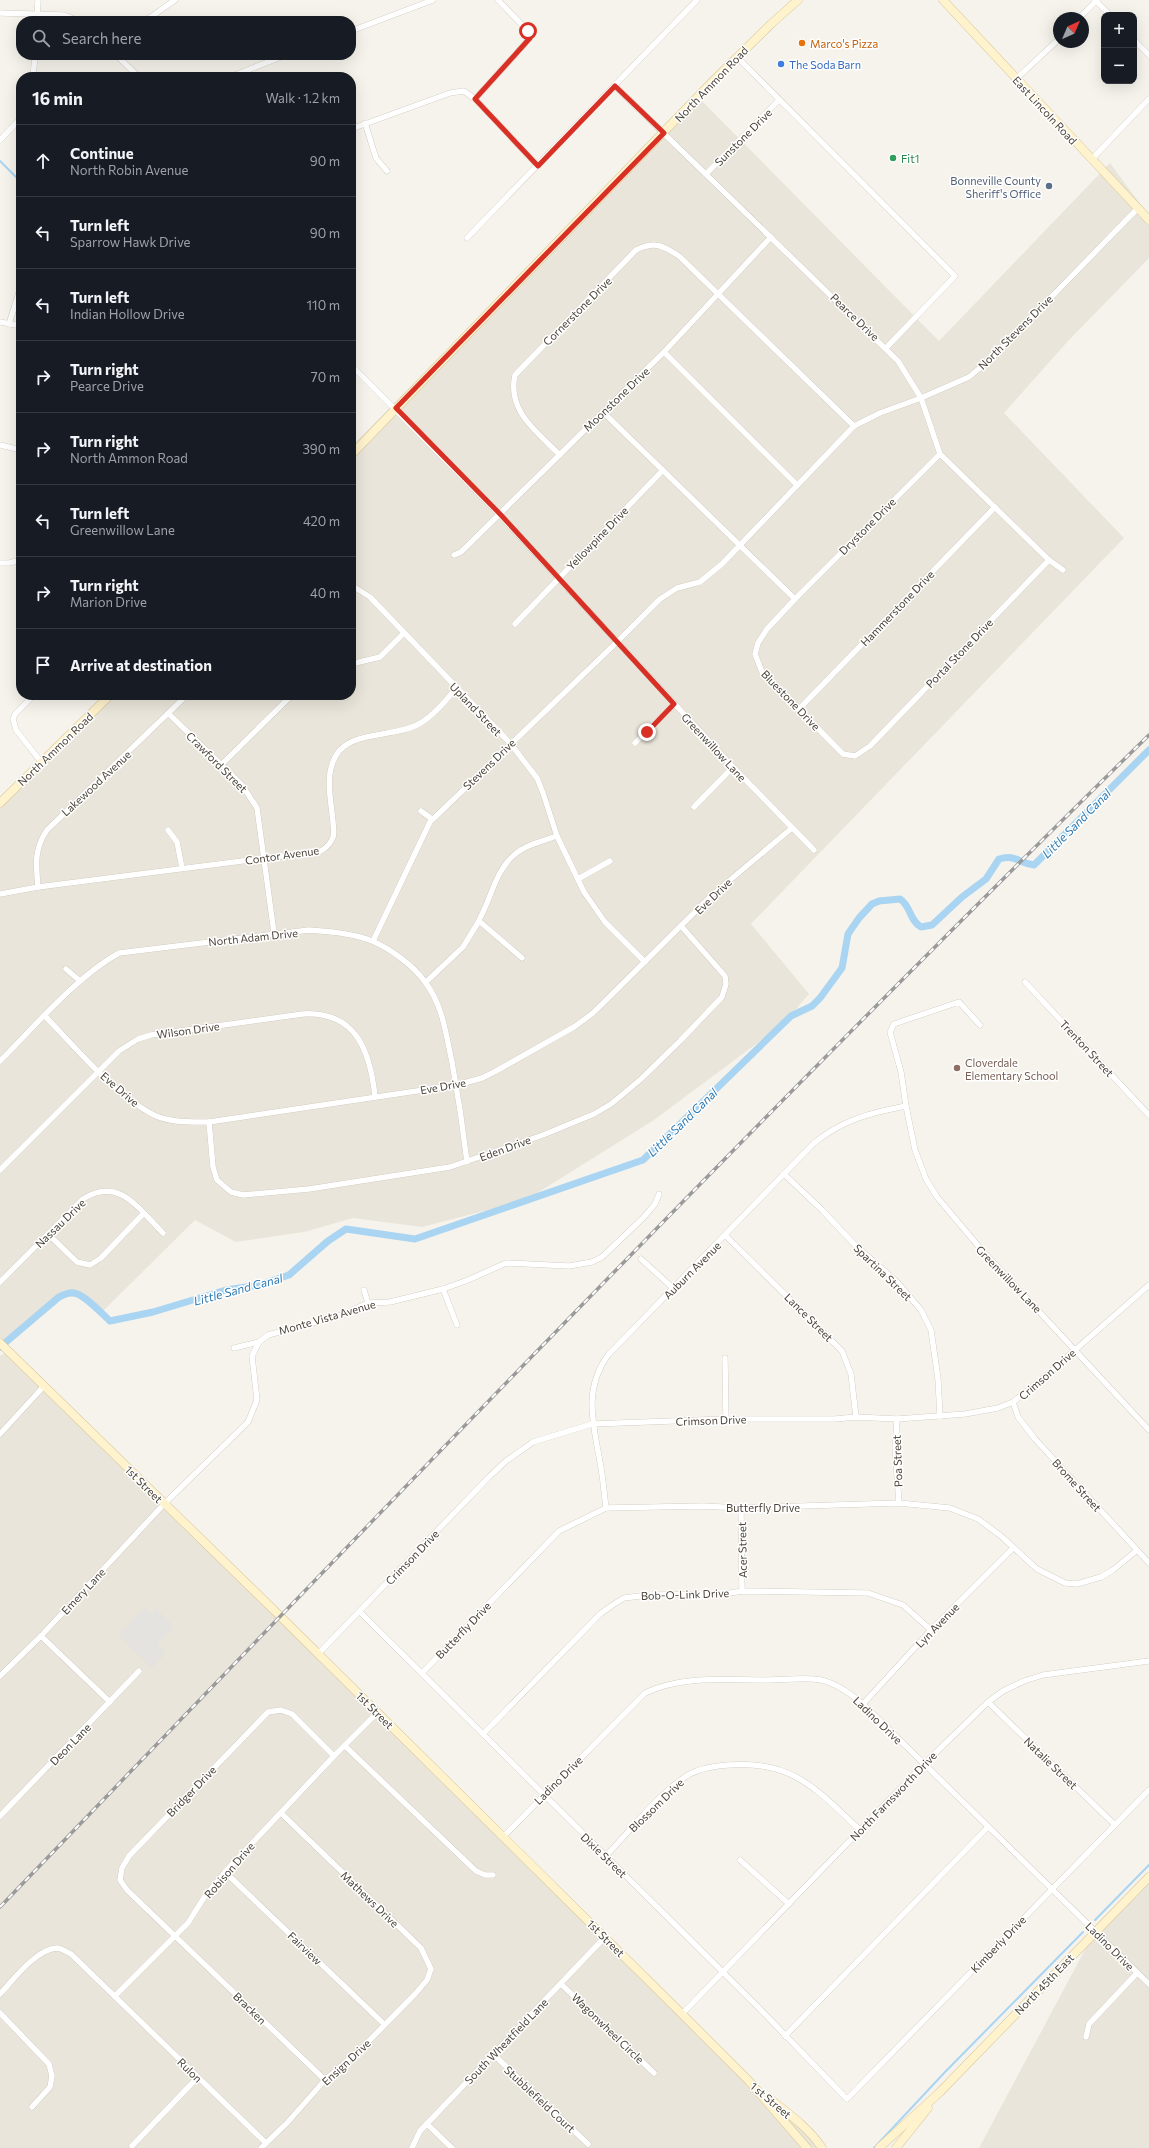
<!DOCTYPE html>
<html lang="en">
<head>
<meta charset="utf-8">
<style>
	:root { --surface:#171b24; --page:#242831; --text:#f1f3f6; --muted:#9ea1a6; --line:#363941 }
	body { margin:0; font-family:Commissioner,sans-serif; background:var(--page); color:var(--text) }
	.controls { position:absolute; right:12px; top:12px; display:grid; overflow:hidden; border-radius:8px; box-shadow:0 4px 16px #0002 }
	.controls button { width:36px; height:36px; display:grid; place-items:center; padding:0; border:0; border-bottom:1px solid var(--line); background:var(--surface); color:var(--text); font:20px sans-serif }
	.compass { position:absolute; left:1053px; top:12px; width:36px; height:36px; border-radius:50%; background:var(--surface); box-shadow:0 4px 16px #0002; rotate:44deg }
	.stop { position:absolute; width:12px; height:12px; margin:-9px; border:3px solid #d93025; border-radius:50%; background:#fff }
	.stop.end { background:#d93025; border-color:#fff; box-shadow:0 1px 4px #0008 }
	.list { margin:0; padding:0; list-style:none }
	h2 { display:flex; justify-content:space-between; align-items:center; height:52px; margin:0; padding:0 16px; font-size:17px }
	h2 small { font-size:13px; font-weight:400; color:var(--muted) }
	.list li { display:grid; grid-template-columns:26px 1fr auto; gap:12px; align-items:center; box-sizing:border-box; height:72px; padding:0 16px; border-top:1px solid var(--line) }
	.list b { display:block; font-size:15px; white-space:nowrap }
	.list p { margin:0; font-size:13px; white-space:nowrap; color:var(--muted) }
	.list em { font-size:13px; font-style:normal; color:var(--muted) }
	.icon { flex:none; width:22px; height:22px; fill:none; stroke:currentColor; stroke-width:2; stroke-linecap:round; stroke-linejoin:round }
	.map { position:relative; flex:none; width:1149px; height:2148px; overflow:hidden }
	.search { position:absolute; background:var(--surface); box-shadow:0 4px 16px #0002; left:16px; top:16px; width:340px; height:44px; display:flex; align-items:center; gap:10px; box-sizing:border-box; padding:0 14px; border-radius:16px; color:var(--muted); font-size:15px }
	.panel { position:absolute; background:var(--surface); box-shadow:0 4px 16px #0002; left:16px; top:72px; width:340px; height:628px; border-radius:16px }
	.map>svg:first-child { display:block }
	.residential { fill:#eae5da }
	.parking { fill:#e5e3e0 }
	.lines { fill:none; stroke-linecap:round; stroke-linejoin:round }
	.stream { stroke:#a9d4f2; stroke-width:2 }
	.canal { stroke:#a9d4f2; stroke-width:7 }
	.street-casing { stroke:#c2bbae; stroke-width:6 }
	.secondary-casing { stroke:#d6c79b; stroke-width:9 }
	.street { stroke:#fff; stroke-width:5.5 }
	.secondary { stroke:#fff3cd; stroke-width:8 }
	.rail-casing { stroke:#9a9a9a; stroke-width:3.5 }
	.rail { stroke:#fff; stroke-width:2; stroke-dasharray:6; stroke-linecap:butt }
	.route { stroke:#d93025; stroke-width:5 }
	.food-dot { fill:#e8710a; stroke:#fff; stroke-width:1.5 }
	.shop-dot { fill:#3f7fe0; stroke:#fff; stroke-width:1.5 }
	.leisure-dot { fill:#2e9e5b; stroke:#fff; stroke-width:1.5 }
	.service-dot { fill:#5c6f8a; stroke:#fff; stroke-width:1.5 }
	.education-dot { fill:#8d6e63; stroke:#fff; stroke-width:1.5 }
	.labels { text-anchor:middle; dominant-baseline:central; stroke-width:3; stroke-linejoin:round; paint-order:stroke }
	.food-label { font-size:11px; fill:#c56008; stroke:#fff; text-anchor:start }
	.shop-label { font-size:11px; fill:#366cbe; stroke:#fff; text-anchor:start }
	.street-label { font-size:11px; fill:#4b4439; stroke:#fff }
	.leisure-label { font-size:11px; fill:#27864d; stroke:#fff; text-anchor:start }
	.service-label { font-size:11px; fill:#4e5e75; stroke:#fff; text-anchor:end }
	.education-label { font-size:11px; fill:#785e54; stroke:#fff; text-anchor:start }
	.water-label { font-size:12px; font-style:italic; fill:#2e7ab2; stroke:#fff }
</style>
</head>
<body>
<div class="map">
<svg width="1149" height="2148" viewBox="0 0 1149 2148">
	<rect width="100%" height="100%" fill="#f6f3ec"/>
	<!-- residential -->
	<g class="residential">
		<polygon points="698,97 939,341 1110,163 1149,216 1149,258 1068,341 1004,413 1124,538 751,924 809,994 784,1023 654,1120 526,1200 422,1227 353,1218 304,1232 236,1242 195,1220 101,1313 83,1297 59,1297 0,1342 0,800 105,695 351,695 351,447"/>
		<polygon points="8,1351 682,2014 820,2148 0,2148 0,1356"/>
		<polygon points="1149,1876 1149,2148 979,2148 1095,1931"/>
	</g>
	<!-- parking -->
	<polygon class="parking" points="145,1607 152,1613 156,1608 174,1626 157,1644 166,1653 152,1668 118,1635"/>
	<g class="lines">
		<!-- stream -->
		<g class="stream">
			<polyline points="0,161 21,182"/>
			<polyline points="1095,1920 1149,1865"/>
			<polyline points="874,2148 945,2072 1083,1932"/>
		</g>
		<!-- canal -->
		<path class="canal" d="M 0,1347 L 59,1297 C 63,1295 69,1292 74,1293 C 84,1294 102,1314 110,1321 L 153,1312 L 226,1290 L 259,1285 L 289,1275 L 328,1241 L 346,1229 L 415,1239 L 643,1160 L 791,1016 L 812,1006 L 820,998 L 842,968 L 848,934 L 859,918 L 872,904 L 879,901 L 900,899 C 911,906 909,920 921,927 L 932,925 L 962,897 L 986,879 L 999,859 C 1016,854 1018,863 1034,865 L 1149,750"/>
		<defs>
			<g id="street">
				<polyline points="1095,0 1110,15"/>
				<polyline points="0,13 64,15 79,21"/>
				<polyline points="1079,18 1097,0"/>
				<polyline points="37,21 38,0"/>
				<polyline points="145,21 175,0"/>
				<polyline points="351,31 433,0"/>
				<polyline points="1134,40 1149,55"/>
				<polyline points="116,55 139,77"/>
				<polyline points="737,57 955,276 886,348"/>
				<polyline points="33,77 35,55"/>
				<polyline points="230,77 286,55"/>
				<polyline points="1016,79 1059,39"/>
				<polyline points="615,86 898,361 921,398 940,454 1049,560 1063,570"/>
				<polyline points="475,99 530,38 528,31 498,0"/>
				<polyline points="365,123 376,158 387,171"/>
				<polyline points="351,129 450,93 464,91 475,99 538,166"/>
				<polyline points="0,140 21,118"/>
				<polyline points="1091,160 1149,99"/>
				<polyline points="707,173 779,100"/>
				<polyline points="467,238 697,0"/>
				<polyline points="0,322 21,326"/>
				<polyline points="9,324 21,286"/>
				<polyline points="664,352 797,485"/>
				<polyline points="351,365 499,514 733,767 814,850"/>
				<polyline points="603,412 795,599"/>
				<polyline points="0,445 21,450"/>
				<polyline points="940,454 795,599 767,629 758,643 755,654 762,672 843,754 855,756 870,746 1049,560"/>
				<path d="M 560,455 C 536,431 507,411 515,375 L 636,250 C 655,241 662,245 679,256 L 854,426"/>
				<polyline points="454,555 461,552 664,352 771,237"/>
				<polyline points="0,563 9,563 21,560"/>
				<polyline points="351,585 370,597 510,743 537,778 543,793 557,836 584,892 605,922 645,962"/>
				<polyline points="515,624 663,470"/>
				<polyline points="351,664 380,657 403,634"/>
				<polyline points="34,695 15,714 13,719 16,730 42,763"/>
				<polyline points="800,708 995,507"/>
				<polyline points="169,714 242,785 257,808 274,933"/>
				<polyline points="635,743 674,704"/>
				<polyline points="221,765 292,695"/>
				<polyline points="694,807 733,767"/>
				<polyline points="421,811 432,819"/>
				<polyline points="168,830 177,842 182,868"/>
				<polyline points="578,879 610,861"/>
				<path d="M 38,887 C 36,865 34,849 47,830 L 187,695"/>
				<path d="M 0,894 L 38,887 L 321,851 C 326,848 331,843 333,837 C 335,833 333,827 333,822 C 331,799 323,771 339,751 C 356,731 396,737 419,724 C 433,716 446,701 456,688"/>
				<polyline points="373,941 430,822 617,642 660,599 677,588 700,582 722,564 854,426 880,413 921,398 969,377 994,356 1138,208"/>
				<path d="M 522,958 L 479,921 L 480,918 C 491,898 496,870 514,855 C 525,845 542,841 557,836"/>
				<polyline points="66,969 80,981"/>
				<polyline points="426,982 463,947 479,921"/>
				<polyline points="1025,982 1149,1115"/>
				<path d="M 45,1016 C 75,1047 116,1096 154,1115 C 171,1123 191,1122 209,1122 L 457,1085 L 482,1078 L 496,1071 L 574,1027 L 593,1013 L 711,896 L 792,828"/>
				<polyline points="980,1025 959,1002 894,1024 890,1032 901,1072 906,1106 915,1150 926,1179 937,1197 980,1248 1149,1430"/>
				<path d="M 0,1061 C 35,1026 77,976 119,953 L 309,930 C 330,932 353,933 372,941 C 391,949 414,966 425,982 C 443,1005 446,1035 452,1062 C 458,1095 463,1128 467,1162"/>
				<polyline points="209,1122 213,1167 217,1180 231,1192 243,1195 309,1189 450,1167 543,1135 594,1114 611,1104 641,1079 680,1041 722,997 726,984 725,976 682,927"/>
				<path d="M 0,1170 L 119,1051 L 138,1039 L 151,1035 L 303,1014 C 357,1011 370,1052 375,1096"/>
				<polyline points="784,1174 822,1210 855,1245 897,1282 921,1310 931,1330 938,1379 940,1416"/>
				<polyline points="48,1234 77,1262 90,1265 101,1258 143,1214"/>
				<polyline points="726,1236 842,1351 851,1374 856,1417"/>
				<polyline points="641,1259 674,1289"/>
				<path d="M 0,1282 L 83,1199 C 120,1176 138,1209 163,1233"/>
				<polyline points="443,1289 457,1325"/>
				<polyline points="364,1290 368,1303"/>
				<polyline points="234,1348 259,1342"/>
				<polyline points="725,1358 726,1419"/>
				<polyline points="1013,1402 1018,1417 1035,1439 1149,1563"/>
				<polyline points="897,1419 895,1448 899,1503"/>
				<polyline points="0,1434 44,1386"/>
				<path d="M 606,1508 C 604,1492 603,1477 600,1462 C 593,1422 583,1390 608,1355 L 814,1143 C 843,1120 869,1113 906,1106"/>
				<polyline points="741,1508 742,1591"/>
				<polyline points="360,1612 758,2007 847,2099 1149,1790"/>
				<polyline points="41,1636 110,1702"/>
				<polyline points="318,1654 489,1477 506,1461 533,1442 592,1424 726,1419 835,1419 856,1417 897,1419 965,1414 998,1408 1013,1402 1041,1380 1149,1285"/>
				<polyline points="422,1673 559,1531 606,1508 703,1506 741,1508 899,1503 950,1508 978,1519 1001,1536 1037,1569 1065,1583 1077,1584 1101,1577 1113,1570 1136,1551"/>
				<polyline points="0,1676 41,1636 164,1504 248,1422 257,1400 252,1356 259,1342 268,1335 342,1315 368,1303 390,1302 443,1289 468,1280 506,1263 569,1266 592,1262 602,1257 643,1218 655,1204 659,1194"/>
				<polyline points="988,1702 1114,1824"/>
				<polyline points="863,1704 931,1630 1013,1548"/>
				<polyline points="483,1734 600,1614 614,1604 624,1598 648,1595 725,1594 742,1591 868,1593 903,1605 931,1630"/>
				<polyline points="345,1746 476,1871 485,1875 493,1875"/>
				<polyline points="0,1816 139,1671"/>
				<path d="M 503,1837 L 645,1693 C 683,1675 727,1680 768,1680 C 785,1680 804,1677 821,1680 C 836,1683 851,1694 863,1704 L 1149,1984"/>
				<path d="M 605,1857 C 629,1832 654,1799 682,1779 C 695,1769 712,1766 728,1765 C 793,1760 816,1789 860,1830"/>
				<polyline points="740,1860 789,1904"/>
				<polyline points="225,1872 384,2024"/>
				<polyline points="561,1984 654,2073"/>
				<path d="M 0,1994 C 13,1980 36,1949 57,1948 C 61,1948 67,1952 71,1954 L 266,2143"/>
				<polyline points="115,1996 188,1923 205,1896 225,1872 334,1756 377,1713"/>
				<polyline points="0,2013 49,2064 52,2076 50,2087 32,2107"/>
				<polyline points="682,2014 924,1764 988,1702 1003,1691 1024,1681 1043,1675 1149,1661"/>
				<polyline points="785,2036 988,1827"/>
				<polyline points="1086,2037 1089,2024 1137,1973"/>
				<polyline points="493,2054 588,2144"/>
				<polyline points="325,2080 127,1890 120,1880 122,1868 129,1856 268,1712 281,1710 292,1714 334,1756"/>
				<polyline points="427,2124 452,2148"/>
				<polyline points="132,2146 197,2078"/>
				<polyline points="261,2148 287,2123 325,2080 364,2046 416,1993 427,1980 431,1969 421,1948 281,1813"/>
				<polyline points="412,2148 420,2131 605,1937"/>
			</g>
			<g id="secondary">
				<polyline points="943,0 1149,220"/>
				<polyline points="351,455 713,81 771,24 798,0"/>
				<polyline points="0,803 110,695"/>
				<polyline points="0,1343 280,1616 682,2014 748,2080 807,2148"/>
				<path d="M 770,2099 C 789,2114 809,2128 822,2148"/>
				<polyline points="879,2148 940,2092 1149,1877"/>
				<polyline points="896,2148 928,2108"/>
			</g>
		</defs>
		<!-- street casing -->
		<use href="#street" class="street-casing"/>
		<!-- secondary casing -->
		<use href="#secondary" class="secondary-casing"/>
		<!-- street -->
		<use href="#street" class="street"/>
		<!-- secondary -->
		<use href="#secondary" class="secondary"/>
		<defs>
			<path id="rail" d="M 0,1907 C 380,1513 758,1118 1149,735"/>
		</defs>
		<!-- rail casing -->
		<use href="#rail" class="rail-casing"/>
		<!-- rail -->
		<use href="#rail" class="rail"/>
	</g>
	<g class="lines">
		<!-- route -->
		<polyline class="route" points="528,31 530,38 475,99 538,166 615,86 664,133 396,408 500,514 674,704 647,732"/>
	</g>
	<!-- markers -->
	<circle class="food-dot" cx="802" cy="43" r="4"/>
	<circle class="shop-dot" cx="781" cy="64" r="4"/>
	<circle class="leisure-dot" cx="893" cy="158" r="4"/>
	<circle class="service-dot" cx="1049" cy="186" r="4"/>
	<circle class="education-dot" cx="957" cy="1068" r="4"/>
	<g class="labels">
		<!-- food labels -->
		<g class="food-label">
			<text x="810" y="43">Marco's Pizza</text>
		</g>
		<!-- shop labels -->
		<g class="shop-label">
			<text x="789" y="64">The Soda Barn</text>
		</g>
		<!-- street labels -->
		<g class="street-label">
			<text transform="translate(711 84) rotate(-46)">North Ammon Road</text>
			<text transform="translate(1045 110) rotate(47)">East Lincoln Road</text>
			<text transform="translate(743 137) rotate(-45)">Sunstone Drive</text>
			<text transform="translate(577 311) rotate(-45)">Cornerstone Drive</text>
			<text transform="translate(855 317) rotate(44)">Pearce Drive</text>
			<text transform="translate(1015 332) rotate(-45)">North Stevens Drive</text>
			<text transform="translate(616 399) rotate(-44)">Moonstone Drive</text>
			<text transform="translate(867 526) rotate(-45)">Drystone Drive</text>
			<text transform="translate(597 538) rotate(-46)">Yellowpine Drive</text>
			<text transform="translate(897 608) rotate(-46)">Hammerstone Drive</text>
			<text transform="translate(959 653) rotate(-46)">Portal Stone Drive</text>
			<text transform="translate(791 700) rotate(46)">Bluestone Drive</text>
			<text transform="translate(476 709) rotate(46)">Upland Street</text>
			<text transform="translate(714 747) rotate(47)">Greenwillow Lane</text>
			<text transform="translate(55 749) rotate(-44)">North Ammon Road</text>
			<text transform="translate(217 762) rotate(45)">Crawford Street</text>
			<text transform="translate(489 764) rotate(-44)">Stevens Drive</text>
			<text transform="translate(96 783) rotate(-43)">Lakewood Avenue</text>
			<text transform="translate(282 855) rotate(-8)">Contor Avenue</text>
			<text transform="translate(713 896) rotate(-44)">Eve Drive</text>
			<text transform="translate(253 937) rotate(-6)">North Adam Drive</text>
			<text transform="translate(188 1030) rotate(-8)">Wilson Drive</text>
			<text transform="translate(1087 1048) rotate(47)">Trenton Street</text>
			<text transform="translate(443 1086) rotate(-10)">Eve Drive</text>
			<text transform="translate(120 1089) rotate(41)">Eve Drive</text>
			<text transform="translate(505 1148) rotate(-20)">Eden Drive</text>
			<text transform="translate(60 1223) rotate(-44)">Nassau Drive</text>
			<text transform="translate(692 1270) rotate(-45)">Auburn Avenue</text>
			<text transform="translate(883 1272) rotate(44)">Spartina Street</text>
			<text transform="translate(1009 1279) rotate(46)">Greenwillow Lane</text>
			<text transform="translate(327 1317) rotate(-16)">Monte Vista Avenue</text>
			<text transform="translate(809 1317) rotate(45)">Lance Street</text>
			<text transform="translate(1047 1374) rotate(-41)">Crimson Drive</text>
			<text transform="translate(711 1420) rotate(-2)">Crimson Drive</text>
			<text transform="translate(897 1461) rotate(-92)">Poa Street</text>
			<text transform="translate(144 1484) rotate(45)">1st Street</text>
			<text transform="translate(1077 1485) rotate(48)">Brome Street</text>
			<text x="763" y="1507">Butterfly Drive</text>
			<text transform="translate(742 1550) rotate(-91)">Acer Street</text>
			<text transform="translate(412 1557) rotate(-46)">Crimson Drive</text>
			<text transform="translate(83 1591) rotate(-47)">Emery Lane</text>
			<text transform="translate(685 1594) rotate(-2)">Bob-O-Link Drive</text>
			<text transform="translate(937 1625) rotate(-46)">Lyn Avenue</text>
			<text transform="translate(463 1630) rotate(-46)">Butterfly Drive</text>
			<text transform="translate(375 1710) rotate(45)">1st Street</text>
			<text transform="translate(878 1720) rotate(44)">Ladino Drive</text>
			<text transform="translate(70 1744) rotate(-46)">Deon Lane</text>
			<text transform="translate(1051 1763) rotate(44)">Natalie Street</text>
			<text transform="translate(558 1780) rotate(-45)">Ladino Drive</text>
			<text transform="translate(191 1791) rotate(-46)">Bridger Drive</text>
			<text transform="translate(893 1796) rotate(-46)">North Farnsworth Drive</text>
			<text transform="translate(656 1805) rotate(-44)">Blossom Drive</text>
			<text transform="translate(604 1855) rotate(44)">Dixie Street</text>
			<text transform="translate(229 1870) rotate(-49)">Robison Drive</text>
			<text transform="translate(370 1899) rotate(44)">Mathews Drive</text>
			<text transform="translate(606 1938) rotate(45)">1st Street</text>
			<text transform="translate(998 1944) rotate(-46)">Kimberly Drive</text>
			<text transform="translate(1110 1946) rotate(45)">Ladino Drive</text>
			<text transform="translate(305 1948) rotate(44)">Fairview</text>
			<text transform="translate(1044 1984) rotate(-46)">North 45th East</text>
			<text transform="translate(250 2008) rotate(44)">Bracken</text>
			<text transform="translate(608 2028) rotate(44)">Wagonwheel Circle</text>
			<text transform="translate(506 2041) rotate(-46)">South Wheatfield Lane</text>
			<text transform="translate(346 2062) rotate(-43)">Ensign Drive</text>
			<text transform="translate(190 2070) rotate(44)">Rulon</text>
			<text transform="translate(540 2099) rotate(43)">Stubblefield Court</text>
			<text transform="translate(771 2100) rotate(40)">1 st Street</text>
		</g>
		<!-- leisure labels -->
		<g class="leisure-label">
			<text x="901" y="158">Fit1</text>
		</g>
		<!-- service labels -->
		<g class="service-label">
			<text x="1041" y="180">Bonneville County<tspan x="1041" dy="13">Sheriff's Office</tspan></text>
		</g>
		<!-- education labels -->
		<g class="education-label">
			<text x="965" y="1062">Cloverdale<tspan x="965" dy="13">Elementary School</tspan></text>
		</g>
		<!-- water labels -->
		<g class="water-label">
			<text transform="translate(1076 823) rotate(-45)">Little Sand Canal</text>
			<text transform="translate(682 1122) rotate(-44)">Little Sand Canal</text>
			<text transform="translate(238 1289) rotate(-15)">Little Sand Canal</text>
		</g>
	</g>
</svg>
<div class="controls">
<button>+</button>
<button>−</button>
</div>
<svg class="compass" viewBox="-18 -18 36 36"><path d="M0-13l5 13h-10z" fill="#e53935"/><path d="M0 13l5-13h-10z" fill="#9ea1a6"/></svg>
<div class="stop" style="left:528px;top:31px"></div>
<div class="stop end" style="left:647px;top:732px"></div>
<div class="search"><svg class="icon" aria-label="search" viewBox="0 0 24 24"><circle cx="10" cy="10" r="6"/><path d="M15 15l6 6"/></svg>Search here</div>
<section class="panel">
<h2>16 min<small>Walk · 1.2 km</small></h2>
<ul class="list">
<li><svg class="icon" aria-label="ahead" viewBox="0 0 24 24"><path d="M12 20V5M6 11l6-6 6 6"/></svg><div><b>Continue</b><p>North Robin Avenue</p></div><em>90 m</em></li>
<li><svg class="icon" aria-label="left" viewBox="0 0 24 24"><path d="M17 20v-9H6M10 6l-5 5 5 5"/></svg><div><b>Turn left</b><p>Sparrow Hawk Drive</p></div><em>90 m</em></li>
<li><svg class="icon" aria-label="left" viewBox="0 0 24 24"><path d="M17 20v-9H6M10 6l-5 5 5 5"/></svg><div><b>Turn left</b><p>Indian Hollow Drive</p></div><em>110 m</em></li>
<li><svg class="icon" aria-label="right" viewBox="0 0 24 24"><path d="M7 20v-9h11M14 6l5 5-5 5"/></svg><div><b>Turn right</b><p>Pearce Drive</p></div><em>70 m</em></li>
<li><svg class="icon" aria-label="right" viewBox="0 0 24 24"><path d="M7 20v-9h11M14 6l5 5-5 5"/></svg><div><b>Turn right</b><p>North Ammon Road</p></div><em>390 m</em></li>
<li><svg class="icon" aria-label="left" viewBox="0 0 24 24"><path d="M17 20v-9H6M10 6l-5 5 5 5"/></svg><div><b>Turn left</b><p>Greenwillow Lane</p></div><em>420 m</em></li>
<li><svg class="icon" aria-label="right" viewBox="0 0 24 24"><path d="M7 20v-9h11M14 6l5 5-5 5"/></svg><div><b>Turn right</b><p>Marion Drive</p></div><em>40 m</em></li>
<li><svg class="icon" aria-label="arrive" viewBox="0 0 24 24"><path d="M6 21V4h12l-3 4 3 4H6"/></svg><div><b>Arrive at destination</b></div></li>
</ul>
</section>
</div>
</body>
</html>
